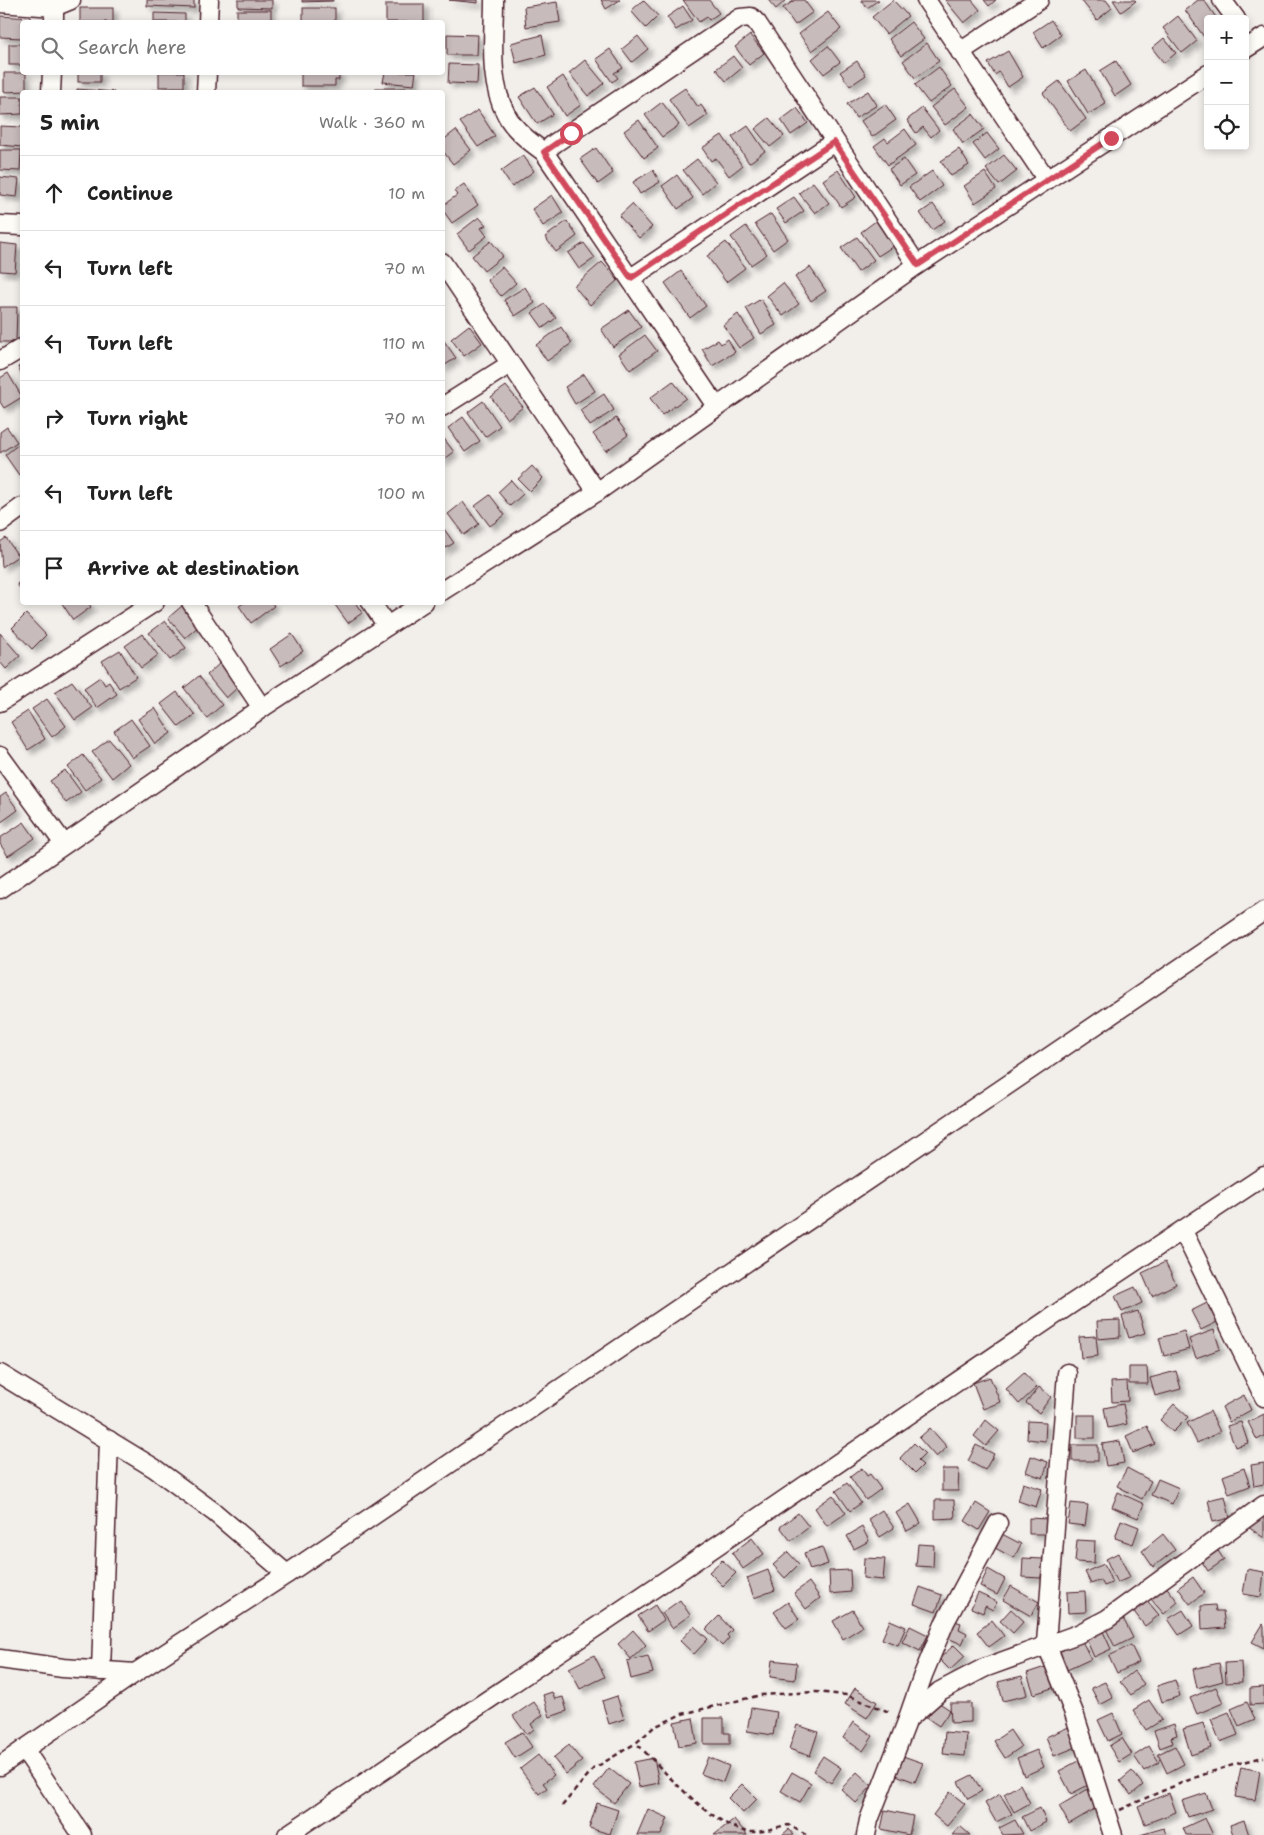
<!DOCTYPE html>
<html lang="en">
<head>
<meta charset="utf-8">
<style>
	:root { --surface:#fff; --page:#f2f2f2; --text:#222; --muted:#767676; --line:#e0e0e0 }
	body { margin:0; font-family:"Shantell Sans",sans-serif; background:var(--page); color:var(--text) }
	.controls { position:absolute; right:15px; top:15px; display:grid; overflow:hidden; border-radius:5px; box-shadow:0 2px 8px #0003 }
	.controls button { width:45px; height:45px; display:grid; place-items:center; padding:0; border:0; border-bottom:1px solid var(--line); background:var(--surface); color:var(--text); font:25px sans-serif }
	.stop { position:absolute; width:15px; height:15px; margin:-11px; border:4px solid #d1495b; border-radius:50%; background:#fff }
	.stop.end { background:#d1495b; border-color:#fff; box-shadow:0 1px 5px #0008 }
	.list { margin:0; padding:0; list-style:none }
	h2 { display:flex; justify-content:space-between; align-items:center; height:65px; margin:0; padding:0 20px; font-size:21px }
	h2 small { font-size:16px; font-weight:400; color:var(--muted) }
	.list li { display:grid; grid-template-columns:32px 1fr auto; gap:15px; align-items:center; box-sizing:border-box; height:75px; padding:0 20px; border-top:1px solid var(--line) }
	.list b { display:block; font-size:19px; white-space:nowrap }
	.list em { font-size:16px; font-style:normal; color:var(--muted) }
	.icon { flex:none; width:28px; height:28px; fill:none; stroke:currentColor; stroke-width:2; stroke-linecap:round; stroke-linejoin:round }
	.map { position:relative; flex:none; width:1264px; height:1835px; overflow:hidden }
	.search { position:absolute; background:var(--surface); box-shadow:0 2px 8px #0003; left:20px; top:20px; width:425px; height:55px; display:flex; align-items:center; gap:12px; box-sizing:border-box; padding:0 18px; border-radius:5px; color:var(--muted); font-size:19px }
	.panel { position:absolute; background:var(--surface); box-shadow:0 2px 8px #0003; left:20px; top:90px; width:425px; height:515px; border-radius:5px }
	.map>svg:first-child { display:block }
	.building { fill:#c8bbbb; stroke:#4a1f2b; filter:url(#shadow) }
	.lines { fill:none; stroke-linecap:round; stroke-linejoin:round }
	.minor-casing { stroke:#4a1f2b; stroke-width:21 }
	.path { stroke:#4a1f2b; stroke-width:2.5; stroke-dasharray:5 4; stroke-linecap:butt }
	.minor { stroke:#fdfcf7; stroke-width:18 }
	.route { stroke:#d1495b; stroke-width:6 }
</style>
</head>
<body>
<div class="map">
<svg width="1264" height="1835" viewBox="0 0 1264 1835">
	<defs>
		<filter id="shadow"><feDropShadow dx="4.5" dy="4.5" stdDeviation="2.5" flood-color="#0004"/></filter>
	</defs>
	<rect width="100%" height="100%" fill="#f2efeb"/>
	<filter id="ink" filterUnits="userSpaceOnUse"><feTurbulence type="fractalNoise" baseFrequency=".02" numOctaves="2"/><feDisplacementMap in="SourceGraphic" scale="10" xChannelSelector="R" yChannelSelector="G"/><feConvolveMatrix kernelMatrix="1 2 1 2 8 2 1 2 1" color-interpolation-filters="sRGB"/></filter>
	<g filter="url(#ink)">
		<!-- building -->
		<g class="building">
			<polygon points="147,0 194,0 194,8 147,6"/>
			<polygon points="238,0 272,0 272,8 238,7"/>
			<polygon points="302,0 333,0 333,1 302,2"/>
			<polygon points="449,0 478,0 478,3"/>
			<polygon points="601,0 620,0 606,9"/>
			<polygon points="643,0 658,16 646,28 631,11"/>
			<polygon points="683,0 709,0 719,13 709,20 707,17 699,22"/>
			<polygon points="768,0 786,0 776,9"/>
			<polygon points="795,0 804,0 813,12 795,25 783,8"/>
			<polygon points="861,0 879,0 867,8"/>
			<polygon points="893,0 908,16 886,34 872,17"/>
			<polygon points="945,0 972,0 980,10 964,23"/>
			<polygon points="984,0 996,0 989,6"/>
			<polygon points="1081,0 1106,0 1112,8 1097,20"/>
			<polygon points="1113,0 1135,0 1136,1 1121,12"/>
			<polygon points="1198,0 1204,0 1217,19 1208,19 1208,34 1204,37 1185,10"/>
			<polygon points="557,2 560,22 526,27 524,7"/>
			<rect x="386" y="4" width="38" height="18"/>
			<polygon points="683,6 692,20 676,30 667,17"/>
			<rect x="80" y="8" width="33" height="14"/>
			<rect x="303" y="8" width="32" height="14"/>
			<rect x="237" y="10" width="34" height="12"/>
			<polygon points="828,12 841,29 812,51 799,34"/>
			<polygon points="154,13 185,14 185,22 154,22"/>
			<polygon points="0,16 31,18 30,22 22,22 22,38 0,37"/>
			<polygon points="1178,16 1197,41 1182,53 1163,28"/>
			<polygon points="1051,20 1061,35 1043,48 1033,32"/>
			<polygon points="911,22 924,39 901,56 889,39"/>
			<polygon points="447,34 478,35 477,55 447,55"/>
			<polygon points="542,35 546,55 516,63 511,43"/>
			<polygon points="750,35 764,53 749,65 735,47"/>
			<polygon points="638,36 648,49 632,62 622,49"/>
			<polygon points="1164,38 1176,53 1164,63 1152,48"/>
			<polygon points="927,43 939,61 915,78 903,61"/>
			<rect x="9" y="44" width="13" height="21"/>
			<polygon points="828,46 840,62 824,74 812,59"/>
			<polygon points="610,49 623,68 614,73 618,78 612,82 596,59"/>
			<polygon points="1008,51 1023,77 1008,87 999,72 995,75 988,63"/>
			<polygon points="733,56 742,68 726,81 716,69"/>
			<polygon points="585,60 604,83 588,96 569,73"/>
			<polygon points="857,61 866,75 850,86 840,72"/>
			<polygon points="1116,61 1131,85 1115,96 1100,71"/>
			<polygon points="449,64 478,65 477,84 448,83"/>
			<polygon points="939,67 952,86 929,103 915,85"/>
			<polygon points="1086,70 1106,104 1088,114 1068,81"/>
			<rect x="78" y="72" width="22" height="10"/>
			<rect x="159" y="72" width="25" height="15"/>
			<polygon points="301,72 339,72 339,80 335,80 335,86 301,86"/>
			<polygon points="385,72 416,72 414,85 383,82"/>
			<polygon points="4,73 26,73 26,91 4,92"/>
			<polygon points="563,76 581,105 565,116 547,87"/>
			<polygon points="1059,81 1086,119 1070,131 1043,93"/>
			<polygon points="535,87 553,114 537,124 519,97"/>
			<rect x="376" y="88" width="31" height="4"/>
			<polygon points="685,88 698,107 701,105 708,115 689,128 669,99"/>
			<polygon points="77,89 114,92 77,92"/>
			<polygon points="955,89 969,107 945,125 931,107"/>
			<rect x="152" y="90" width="31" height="2"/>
			<polygon points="868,91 877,105 856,118 847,104"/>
			<polygon points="0,97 22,97 22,114 0,115"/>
			<polygon points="662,102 679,125 662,137 645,115"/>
			<polygon points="885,104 896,120 872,137 861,121"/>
			<polygon points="797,108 808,123 791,135 781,120"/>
			<polygon points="922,108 939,130 931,137 923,127 916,133 907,120"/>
			<polygon points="478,110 495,136 478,147 460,122"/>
			<polygon points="973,114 984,129 963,144 953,129"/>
			<polygon points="769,118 784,136 770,147 755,129"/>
			<polygon points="639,120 658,148 644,158 624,131"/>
			<polygon points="0,126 22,127 22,147 0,145"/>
			<polygon points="748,126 765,151 749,163 732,137"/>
			<polygon points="905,129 916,145 888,165 874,146 885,138 888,142"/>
			<polygon points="456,130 471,150 453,164 442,150 442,141"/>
			<polygon points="987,133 999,149 985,160 973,144"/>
			<polygon points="722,135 742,166 729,176 716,158 711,161 702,148"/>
			<polygon points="596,148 613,173 598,184 580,159"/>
			<polygon points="959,149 969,165 951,176 941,161"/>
			<polygon points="0,150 21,150 20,171 0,170"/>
			<polygon points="523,155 534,171 512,187 501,171"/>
			<polygon points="1004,155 1017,171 999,185 986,169"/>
			<polygon points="697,159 716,182 702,194 683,170"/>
			<polygon points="904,159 915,175 900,185 889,169"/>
			<polygon points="653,170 660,182 640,194 633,182"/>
			<polygon points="838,170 856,197 841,207 823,180"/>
			<polygon points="932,171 942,186 920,202 909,187"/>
			<polygon points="985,172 996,189 975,203 964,186"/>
			<polygon points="677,175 693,198 678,209 662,186"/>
			<polygon points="0,177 19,179 17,197 0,195"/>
			<polygon points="813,182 829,203 815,213 799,193"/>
			<polygon points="464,184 478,205 452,223 442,209 442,206 457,195 454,191"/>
			<polygon points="552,195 563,213 543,226 532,209"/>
			<polygon points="794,197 804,211 786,223 776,209"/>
			<polygon points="632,204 652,227 639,238 619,216"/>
			<polygon points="933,204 945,221 932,230 920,213"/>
			<polygon points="771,214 788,239 773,250 755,224"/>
			<polygon points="479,217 486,225 481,228 487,236 469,250 457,234"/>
			<polygon points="877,220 895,245 878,256 861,232"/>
			<polygon points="567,221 577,236 556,252 545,237"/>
			<polygon points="746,226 767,254 751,265 731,237"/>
			<polygon points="857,237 874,260 858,272 841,248"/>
			<polygon points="491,241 503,256 484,271 472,256"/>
			<polygon points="726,242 745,268 726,282 707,256"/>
			<polygon points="0,243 17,245 15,272 0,271"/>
			<polygon points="584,243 595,258 579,269 568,253"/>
			<polygon points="602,262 618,280 590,305 574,286"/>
			<polygon points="502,267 516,283 501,296 487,280"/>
			<polygon points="810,267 826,291 811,301 795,277"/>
			<polygon points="681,271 706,306 690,318 665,283"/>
			<polygon points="783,283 799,304 783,316 767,296"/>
			<polygon points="525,287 535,303 515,316 504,300"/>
			<polygon points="761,299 776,325 761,334 746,308"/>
			<polygon points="545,304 556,318 543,328 532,313"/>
			<polygon points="0,307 17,307 16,342 0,342"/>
			<polygon points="629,310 641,327 613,347 601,329"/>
			<polygon points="738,314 754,338 739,348 723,325"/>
			<polygon points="469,325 482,343 464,356 451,339"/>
			<polygon points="561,327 572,343 547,361 536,345"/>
			<polygon points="645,335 657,351 630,370 619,354"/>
			<polygon points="442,338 456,358 442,367"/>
			<polygon points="728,339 735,352 712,366 702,349 718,340 721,344"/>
			<polygon points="22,365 22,375 18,367"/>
			<polygon points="8,373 22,397 4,408 0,402 0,378"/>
			<polygon points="584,374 595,391 575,404 565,387"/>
			<polygon points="673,381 686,398 662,415 650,398"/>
			<polygon points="506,386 523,407 507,419 491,397"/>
			<polygon points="604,394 614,410 590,426 580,410"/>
			<polygon points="483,401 500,426 485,437 468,412"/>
			<polygon points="463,417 480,441 465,452 448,428"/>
			<polygon points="616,418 628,435 606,451 593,434"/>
			<polygon points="7,427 17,442 0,453 0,432"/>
			<polygon points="442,436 454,452 442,461"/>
			<polygon points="19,444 22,448 22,472 19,475 5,455"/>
			<polygon points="532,466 543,478 530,491 518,479"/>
			<polygon points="511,480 523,494 510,506 498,492"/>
			<polygon points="490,495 505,515 490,526 475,506"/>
			<polygon points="463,502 479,524 464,535 448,514"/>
			<polygon points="442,526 454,543 442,550"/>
			<polygon points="6,538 18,556 2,567 0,542"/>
			<polygon points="22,580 22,591 17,584"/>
			<polygon points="61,602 88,602 91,607 73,620"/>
			<polygon points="245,602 272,602 274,606 251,623 239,606"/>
			<polygon points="339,602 355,602 362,613 348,623 335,605"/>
			<polygon points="183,605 200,625 185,638 168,618"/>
			<polygon points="26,614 46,635 32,649 12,628"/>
			<polygon points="165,621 186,648 170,660 149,633"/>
			<polygon points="0,633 20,656 6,669 0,662"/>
			<polygon points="142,634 158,655 141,668 125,646"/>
			<polygon points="292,634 303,651 281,666 270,649"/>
			<polygon points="120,650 136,677 119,688 102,661"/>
			<polygon points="220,663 229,673 239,679 234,683 237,688 226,698 207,675"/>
			<polygon points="199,676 222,705 207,718 184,688"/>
			<polygon points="100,677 105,685 109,682 117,694 97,708 84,688"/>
			<polygon points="72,681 92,708 75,720 55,692"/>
			<polygon points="177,692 195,715 179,727 161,704"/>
			<polygon points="47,699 66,726 52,737 32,709"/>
			<polygon points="155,708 171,733 155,744 138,719"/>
			<polygon points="28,711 45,739 28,750 11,722"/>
			<polygon points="131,719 150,746 132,758 114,731"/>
			<polygon points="109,739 129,764 112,778 92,752"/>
			<polygon points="83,755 101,778 85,790 68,767"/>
			<polygon points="65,770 81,792 66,803 50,781"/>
			<polygon points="6,793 18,810 0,823 0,797"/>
			<polygon points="24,822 35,838 8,856 0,844 0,838"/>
			<polygon points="1165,1262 1176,1284 1152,1296 1142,1273"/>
			<polygon points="1135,1287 1142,1303 1122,1312 1115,1296"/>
			<polygon points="1207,1303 1217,1322 1201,1330 1191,1311"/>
			<polygon points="1138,1311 1145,1333 1129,1338 1122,1316"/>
			<polygon points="1120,1320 1120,1337 1098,1339 1097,1321"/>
			<polygon points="1214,1330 1220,1349 1196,1358 1189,1339"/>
			<polygon points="1184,1331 1189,1349 1164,1356 1159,1338"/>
			<polygon points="1096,1336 1098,1356 1081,1358 1079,1337"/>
			<polygon points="1129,1367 1147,1367 1148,1384 1129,1384"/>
			<polygon points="1176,1371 1181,1389 1155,1396 1150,1378"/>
			<polygon points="1024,1373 1037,1387 1019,1404 1006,1389"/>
			<polygon points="990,1377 1000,1402 983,1409 973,1383"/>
			<polygon points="1127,1381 1128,1401 1112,1402 1111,1382"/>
			<polygon points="1039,1387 1051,1397 1039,1413 1026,1403"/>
			<polygon points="1244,1395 1251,1410 1229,1422 1222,1407"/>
			<polygon points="1123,1404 1127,1424 1108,1428 1104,1408"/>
			<polygon points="1174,1404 1188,1417 1173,1432 1160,1420"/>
			<polygon points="1210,1411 1220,1432 1197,1443 1187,1423"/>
			<polygon points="1264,1414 1264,1436 1257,1440 1248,1422"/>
			<rect x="1077" y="1415" width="18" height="23"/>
			<polygon points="986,1420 999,1431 986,1446 974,1436"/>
			<polygon points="1028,1421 1046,1422 1045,1441 1027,1439"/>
			<polygon points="1241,1422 1248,1443 1235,1447 1227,1426"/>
			<polygon points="1147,1426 1155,1444 1133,1453 1126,1436"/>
			<polygon points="930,1428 947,1447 936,1457 919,1438"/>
			<polygon points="1120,1441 1124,1463 1106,1466 1102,1444"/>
			<polygon points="914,1443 925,1454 918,1461 923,1465 915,1473 900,1458"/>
			<polygon points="976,1445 994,1454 985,1470 968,1461"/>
			<rect x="1072" y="1445" width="26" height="16"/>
			<polygon points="1031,1456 1048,1462 1043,1478 1026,1472"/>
			<polygon points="1264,1463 1264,1484 1254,1486 1251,1465"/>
			<polygon points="862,1468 867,1476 870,1474 881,1489 866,1500 850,1477"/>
			<polygon points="1127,1468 1151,1481 1142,1499 1117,1486"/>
			<polygon points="1244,1468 1250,1486 1229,1494 1223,1476"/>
			<polygon points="942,1469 959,1469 958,1491 942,1491"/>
			<polygon points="1158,1479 1179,1488 1172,1504 1151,1495"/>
			<polygon points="847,1483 861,1503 850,1511 836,1491"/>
			<polygon points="1023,1483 1042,1489 1036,1507 1018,1501"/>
			<polygon points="1118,1492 1144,1504 1138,1518 1112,1507"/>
			<polygon points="833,1495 846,1513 827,1526 815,1508"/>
			<polygon points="1225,1496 1230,1518 1213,1522 1208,1500"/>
			<polygon points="935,1500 954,1500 955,1518 935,1519"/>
			<polygon points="976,1503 990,1512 979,1530 965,1521"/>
			<polygon points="1071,1503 1088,1505 1085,1526 1068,1524"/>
			<polygon points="910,1504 921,1523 907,1531 896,1513"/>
			<polygon points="882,1510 894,1528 880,1537 868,1519"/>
			<polygon points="798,1513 809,1527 791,1541 780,1527"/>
			<polygon points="1264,1513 1264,1538 1248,1527"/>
			<polygon points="1029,1518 1047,1519 1047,1534 1029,1534"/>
			<polygon points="1121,1520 1139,1527 1133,1544 1115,1538"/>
			<polygon points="862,1527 869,1541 854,1549 847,1536"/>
			<polygon points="1002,1534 1021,1544 1014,1558 995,1548"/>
			<polygon points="1163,1534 1175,1550 1153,1567 1142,1551"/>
			<polygon points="752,1538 764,1554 743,1569 732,1553"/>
			<polygon points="1077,1540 1095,1541 1094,1563 1075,1562"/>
			<polygon points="918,1544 934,1545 933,1567 916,1566"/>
			<polygon points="1215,1546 1224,1560 1208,1571 1199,1557"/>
			<polygon points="822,1547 828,1564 810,1570 804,1553"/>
			<polygon points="788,1552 799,1564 785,1578 773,1565"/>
			<polygon points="1118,1553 1130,1577 1117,1583 1106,1559"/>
			<polygon points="864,1558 885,1559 883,1580 863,1578"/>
			<polygon points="1023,1558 1043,1559 1041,1578 1022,1577"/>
			<polygon points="722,1560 736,1573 723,1586 709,1572"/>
			<polygon points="1104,1564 1112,1583 1104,1586 1101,1580 1091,1584 1085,1572"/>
			<polygon points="988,1569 1005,1579 997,1595 980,1586"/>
			<polygon points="1247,1569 1264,1572 1261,1597 1243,1594"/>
			<polygon points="768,1570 775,1590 754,1598 747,1578"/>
			<polygon points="850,1570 851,1592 830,1594 829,1571"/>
			<polygon points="1193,1577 1204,1593 1190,1604 1178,1588"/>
			<polygon points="809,1582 820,1598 806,1609 794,1593"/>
			<polygon points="1165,1585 1178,1602 1164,1614 1150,1598"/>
			<polygon points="1011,1586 1039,1602 1031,1616 1003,1600"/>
			<polygon points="920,1587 942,1595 936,1612 914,1604"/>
			<polygon points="1085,1591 1086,1612 1068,1613 1067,1592"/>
			<polygon points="978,1593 997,1602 993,1610 985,1606 983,1613 971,1608"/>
			<polygon points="1145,1598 1159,1615 1145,1626 1132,1609"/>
			<polygon points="680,1600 690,1615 672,1628 662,1613"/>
			<polygon points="788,1602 799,1619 786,1628 774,1612"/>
			<polygon points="655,1605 664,1620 648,1631 638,1616"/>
			<polygon points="1215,1605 1216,1611 1223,1611 1225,1628 1202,1630 1201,1606"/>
			<polygon points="1011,1609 1024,1621 1013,1633 1000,1621"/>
			<polygon points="853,1610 862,1627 843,1639 833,1621"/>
			<polygon points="1183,1610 1193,1626 1179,1635 1168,1619"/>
			<polygon points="719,1616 732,1630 727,1635 729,1638 722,1646 706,1629"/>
			<polygon points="1122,1616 1133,1638 1115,1647 1104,1625"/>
			<polygon points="890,1620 906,1627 898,1645 882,1639"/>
			<polygon points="952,1620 961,1623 959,1629 967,1633 962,1644 945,1637"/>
			<polygon points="992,1620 1004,1636 989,1647 977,1632"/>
			<polygon points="1263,1624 1264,1625 1264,1648 1252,1642"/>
			<polygon points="694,1626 708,1639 694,1654 680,1641"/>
			<polygon points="910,1626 928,1635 920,1651 902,1642"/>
			<polygon points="1101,1627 1111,1649 1094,1657 1084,1634"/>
			<polygon points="633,1630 646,1645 631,1659 618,1644"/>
			<polygon points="1082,1641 1091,1659 1067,1670 1059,1652"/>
			<polygon points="954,1645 965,1656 950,1670 939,1659"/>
			<polygon points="1131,1645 1139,1662 1117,1673 1109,1656"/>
			<polygon points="594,1655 605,1677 580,1689 569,1668"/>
			<polygon points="648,1656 653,1673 631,1679 627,1661"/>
			<polygon points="772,1660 797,1663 795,1680 770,1677"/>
			<polygon points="1241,1662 1242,1682 1226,1683 1225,1663"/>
			<polygon points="1219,1663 1223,1681 1197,1688 1193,1669"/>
			<polygon points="1048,1666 1055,1687 1034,1694 1027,1673"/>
			<polygon points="1134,1671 1144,1684 1131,1695 1120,1682"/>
			<polygon points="1022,1676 1027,1695 1003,1701 998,1682"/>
			<polygon points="1175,1680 1180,1696 1162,1702 1157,1686"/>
			<polygon points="1105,1682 1113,1698 1100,1705 1091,1688"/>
			<polygon points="1216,1687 1223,1703 1197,1714 1190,1698"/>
			<polygon points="1264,1687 1264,1704 1250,1705 1250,1688"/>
			<polygon points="855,1688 877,1702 867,1718 845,1704"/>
			<polygon points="552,1692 555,1699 563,1697 567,1711 550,1717 543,1695"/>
			<polygon points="617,1696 624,1719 609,1724 602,1701"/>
			<polygon points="1149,1700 1162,1720 1146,1730 1133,1710"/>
			<polygon points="534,1702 543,1715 531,1724 534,1729 527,1735 513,1716"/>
			<polygon points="938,1702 950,1710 939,1726 927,1718"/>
			<polygon points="1247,1702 1255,1719 1239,1726 1231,1709"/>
			<polygon points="950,1703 971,1703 971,1722 951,1723"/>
			<polygon points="751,1708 777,1712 773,1735 747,1731"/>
			<polygon points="1229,1712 1238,1735 1220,1742 1211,1719"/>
			<polygon points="1113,1713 1122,1734 1108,1741 1098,1720"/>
			<polygon points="693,1718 697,1743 679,1746 674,1722"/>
			<polygon points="704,1718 724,1718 724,1733 730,1733 730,1744 704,1744"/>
			<polygon points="853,1722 873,1736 863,1751 843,1738"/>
			<polygon points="1203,1723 1211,1748 1191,1755 1183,1729"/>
			<polygon points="1174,1724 1177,1735 1171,1737 1173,1743 1160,1748 1154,1731"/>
			<polygon points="797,1725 818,1732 810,1756 789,1749"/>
			<polygon points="1071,1726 1079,1746 1054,1756 1046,1737"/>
			<polygon points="1010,1730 1021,1747 1005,1758 994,1741"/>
			<polygon points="522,1732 532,1747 515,1758 505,1742"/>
			<polygon points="945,1732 967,1734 965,1756 943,1754"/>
			<polygon points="1122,1738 1132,1754 1119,1762 1109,1746"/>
			<polygon points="569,1745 582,1761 566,1774 553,1758"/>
			<polygon points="1149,1746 1159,1762 1144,1771 1134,1756"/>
			<polygon points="1175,1746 1184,1764 1167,1773 1158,1754"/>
			<polygon points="1037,1750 1044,1767 1024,1776 1017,1758"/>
			<polygon points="538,1755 554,1775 543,1783 547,1788 539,1794 520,1769"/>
			<polygon points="823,1756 841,1768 831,1783 813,1771"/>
			<polygon points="903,1756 923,1763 915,1782 896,1775"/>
			<polygon points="708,1757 729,1766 723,1782 701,1774"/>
			<polygon points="654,1758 659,1783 639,1787 634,1762"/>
			<polygon points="1078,1761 1090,1784 1071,1794 1059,1771"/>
			<polygon points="1241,1767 1260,1771 1255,1800 1235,1797"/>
			<polygon points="609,1768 629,1784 614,1803 594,1787"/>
			<polygon points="1132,1771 1143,1785 1131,1795 1120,1781"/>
			<polygon points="792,1772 811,1783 800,1802 781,1791"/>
			<polygon points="857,1772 872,1786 856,1803 841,1789"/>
			<polygon points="972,1775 982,1791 968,1799 958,1782"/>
			<polygon points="742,1784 757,1799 743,1813 728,1798"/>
			<polygon points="1020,1784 1030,1803 1014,1812 1004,1794"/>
			<polygon points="1088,1789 1098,1807 1069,1824 1059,1806"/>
			<polygon points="950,1792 965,1804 947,1826 933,1815"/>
			<polygon points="1169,1793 1176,1812 1145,1824 1138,1806"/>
			<polygon points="1206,1793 1212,1809 1188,1817 1182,1801"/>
			<polygon points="1000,1794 1012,1814 996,1822 985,1803"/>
			<polygon points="597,1803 618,1810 610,1834 589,1828"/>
			<polygon points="1040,1808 1046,1822 1029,1831 1022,1817"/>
			<polygon points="648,1809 668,1818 661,1835 637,1835"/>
			<polygon points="885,1810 913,1816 909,1835 881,1829"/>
			<polygon points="1205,1818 1213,1835 1186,1835 1183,1828"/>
			<polygon points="734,1819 747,1835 714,1835"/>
			<polygon points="1015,1820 1023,1834 1003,1835 999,1828"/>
			<polygon points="1244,1820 1249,1835 1233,1835 1230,1825"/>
			<polygon points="960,1826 970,1835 952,1835"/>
			<polygon points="1164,1828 1166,1835 1140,1835"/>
			<polygon points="789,1829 794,1835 782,1835"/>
		</g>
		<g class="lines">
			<defs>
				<g id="minor">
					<path d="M 494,0 C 494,37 488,81 506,114 C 514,130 530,142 544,152"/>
					<polyline points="926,0 1047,180"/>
					<polyline points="1222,0 1236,19"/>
					<polyline points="0,3 54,7 54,22"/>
					<polyline points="54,7 71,0"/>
					<polyline points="208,22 209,0"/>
					<polyline points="1245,49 1264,37"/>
					<polyline points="960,52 1039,0"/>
					<polyline points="51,92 52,72"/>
					<polyline points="206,92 207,72"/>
					<polyline points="0,225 22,226"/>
					<polyline points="442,262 597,492"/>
					<polyline points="631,278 834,142"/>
					<polyline points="0,361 22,348"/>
					<polyline points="716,406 544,152 555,143 740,18 751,17 757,23 917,265"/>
					<polyline points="442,407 510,364"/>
					<polyline points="0,523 22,507"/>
					<polyline points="442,591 597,492 917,265 1208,74"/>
					<polyline points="191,602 262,708"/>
					<polyline points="371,602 387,626"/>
					<polyline points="0,702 155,602"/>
					<polyline points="0,756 64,844"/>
					<polyline points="0,889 262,708 424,602"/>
					<polyline points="1183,1231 1264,1397"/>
					<polyline points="1067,1373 1046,1643 1074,1713 1113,1835"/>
					<polyline points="0,1374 154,1468 214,1512 287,1574"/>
					<polyline points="0,1659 63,1668 135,1673"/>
					<polyline points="101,1671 109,1440"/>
					<polyline points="908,1718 923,1675 945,1622 998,1523"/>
					<polyline points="24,1749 82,1835"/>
					<polyline points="0,1766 135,1673 287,1574 1264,911"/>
					<polyline points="287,1835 690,1564 1068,1306 1264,1176"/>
					<polyline points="866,1835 869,1820 908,1719 940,1691 984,1668 1078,1634 1107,1619 1264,1505"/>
				</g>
			</defs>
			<!-- minor casing -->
			<use href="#minor" class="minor-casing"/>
			<!-- path -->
			<g class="path">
				<polyline points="562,1806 593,1769 636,1743"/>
				<path d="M 1120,1810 C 1167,1788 1214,1768 1264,1757"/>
				<path d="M 806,1835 L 789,1825 C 777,1826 763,1833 751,1832 C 712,1828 664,1770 636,1743 L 654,1727 L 682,1714 L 761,1695 L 816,1692 L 846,1695 L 892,1713"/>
			</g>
			<!-- minor -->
			<use href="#minor" class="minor"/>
		</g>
	</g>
	<g class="lines" filter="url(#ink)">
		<!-- route -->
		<polyline class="route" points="571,133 544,152 631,278 834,142 918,265 1111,138"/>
	</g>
</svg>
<div class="controls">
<button>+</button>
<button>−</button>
<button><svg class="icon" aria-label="locate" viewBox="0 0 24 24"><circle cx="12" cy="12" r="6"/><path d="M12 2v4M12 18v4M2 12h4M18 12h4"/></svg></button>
</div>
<div class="stop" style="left:571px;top:133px"></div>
<div class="stop end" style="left:1111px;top:138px"></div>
<div class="search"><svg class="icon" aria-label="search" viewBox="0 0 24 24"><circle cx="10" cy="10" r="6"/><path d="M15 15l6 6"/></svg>Search here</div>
<section class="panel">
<h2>5 min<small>Walk · 360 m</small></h2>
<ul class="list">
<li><svg class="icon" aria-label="ahead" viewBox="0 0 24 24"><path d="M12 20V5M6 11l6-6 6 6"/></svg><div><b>Continue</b></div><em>10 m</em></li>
<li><svg class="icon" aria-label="left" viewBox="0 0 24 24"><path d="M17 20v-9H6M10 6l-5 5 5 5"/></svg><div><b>Turn left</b></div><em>70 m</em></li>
<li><svg class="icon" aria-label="left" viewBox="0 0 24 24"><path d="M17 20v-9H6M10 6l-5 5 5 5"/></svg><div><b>Turn left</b></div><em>110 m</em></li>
<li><svg class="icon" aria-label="right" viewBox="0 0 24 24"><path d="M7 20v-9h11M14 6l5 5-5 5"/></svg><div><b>Turn right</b></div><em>70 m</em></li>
<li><svg class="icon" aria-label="left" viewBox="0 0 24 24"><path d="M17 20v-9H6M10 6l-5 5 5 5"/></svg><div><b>Turn left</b></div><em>100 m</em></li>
<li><svg class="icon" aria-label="arrive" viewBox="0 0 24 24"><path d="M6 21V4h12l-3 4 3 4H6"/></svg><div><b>Arrive at destination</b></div></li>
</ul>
</section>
</div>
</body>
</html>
